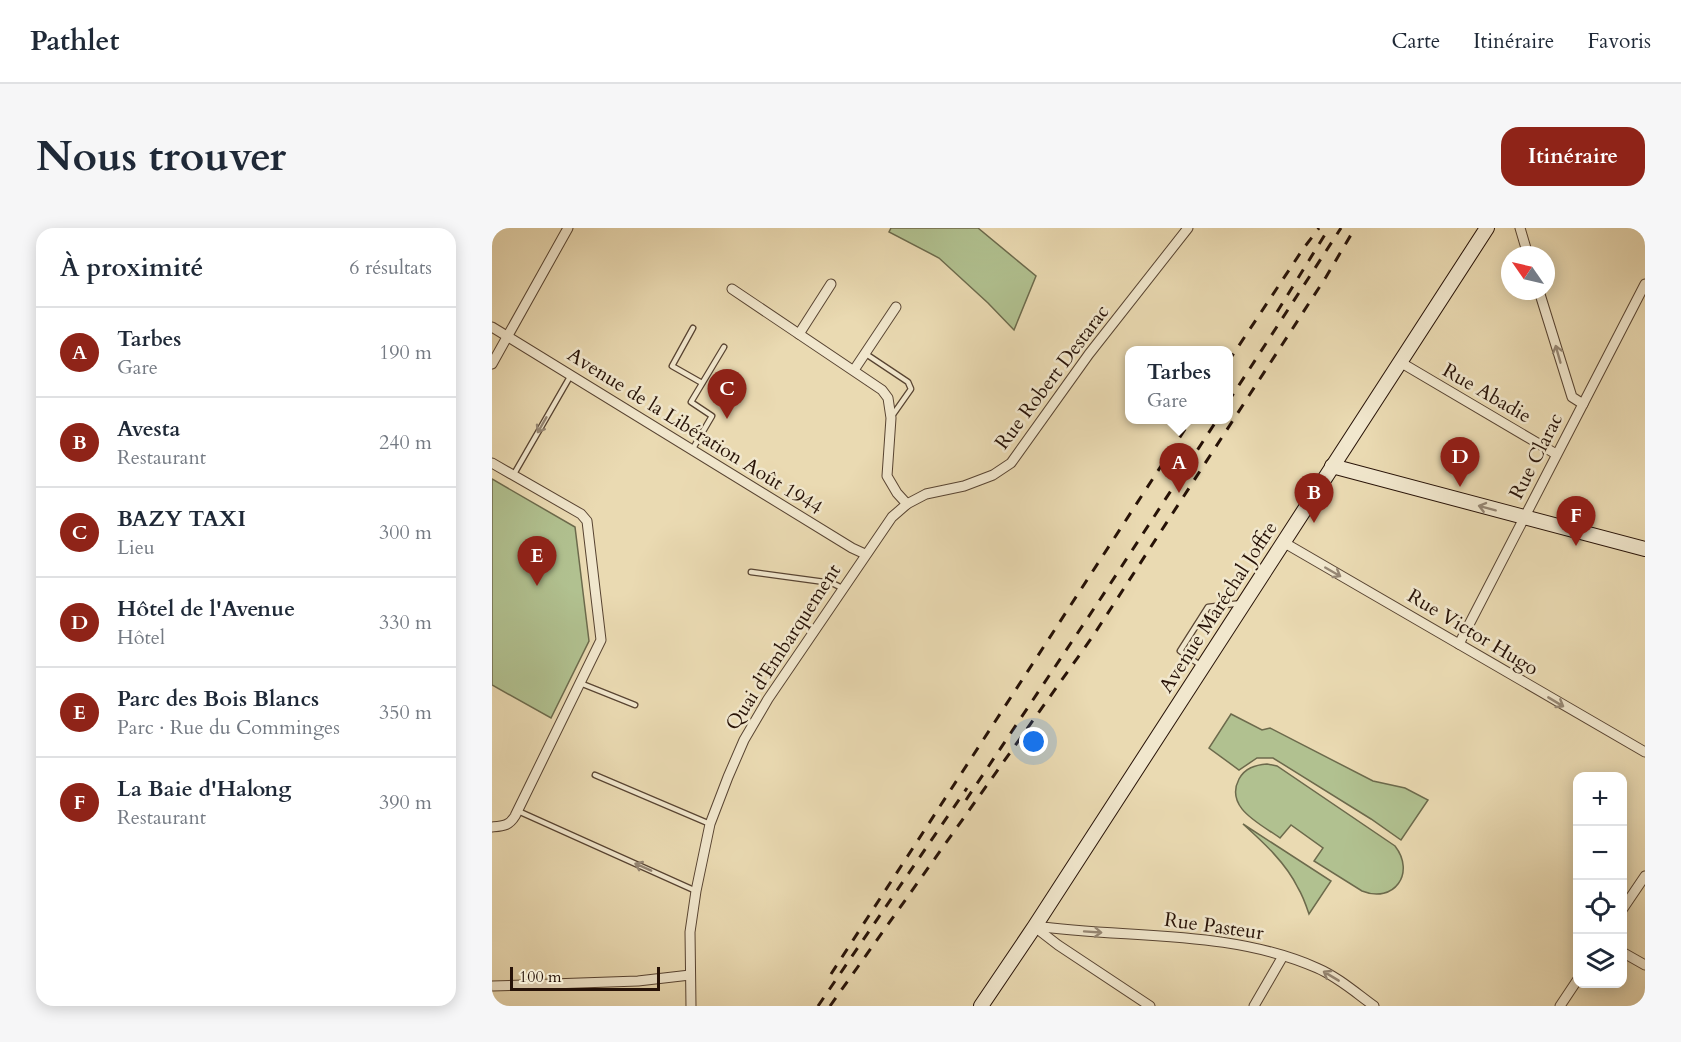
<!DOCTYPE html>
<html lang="fr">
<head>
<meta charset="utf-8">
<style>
	:root { --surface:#fff; --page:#f6f6f7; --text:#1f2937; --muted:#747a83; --line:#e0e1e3; --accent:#8f2418 }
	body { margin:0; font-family:Cardo,serif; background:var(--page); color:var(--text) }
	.controls { position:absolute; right:18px; bottom:18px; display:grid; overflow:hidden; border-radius:12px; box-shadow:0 3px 15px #0003 }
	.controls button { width:54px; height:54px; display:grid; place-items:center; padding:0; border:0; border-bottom:2px solid var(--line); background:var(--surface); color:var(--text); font:30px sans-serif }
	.compass { position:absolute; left:1009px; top:18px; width:54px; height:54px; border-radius:50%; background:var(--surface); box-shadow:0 3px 15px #0003; rotate:304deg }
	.scale { position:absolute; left:18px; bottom:15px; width:150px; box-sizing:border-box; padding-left:6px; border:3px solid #271207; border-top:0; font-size:16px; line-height:21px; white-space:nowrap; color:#271207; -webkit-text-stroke:4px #f1e7cd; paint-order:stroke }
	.you { position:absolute; left:542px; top:514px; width:21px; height:21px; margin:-15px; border:4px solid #fff; border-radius:50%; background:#1a73e8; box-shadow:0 0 0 9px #1a73e833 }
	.badge { display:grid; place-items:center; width:39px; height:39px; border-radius:50%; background:var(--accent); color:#fff; font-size:20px; font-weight:700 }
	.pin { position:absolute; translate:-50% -50px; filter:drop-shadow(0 2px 3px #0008) }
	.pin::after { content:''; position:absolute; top:32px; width:21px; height:18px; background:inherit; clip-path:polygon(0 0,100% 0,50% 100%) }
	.popup { position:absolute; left:633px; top:118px; width:108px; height:78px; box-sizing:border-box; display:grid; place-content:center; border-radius:12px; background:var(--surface); filter:drop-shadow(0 2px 4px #0005); font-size:20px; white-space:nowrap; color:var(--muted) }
	.popup b { font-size:22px; color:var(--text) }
	.popup::after { content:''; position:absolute; left:50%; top:100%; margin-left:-12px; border:12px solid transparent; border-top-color:var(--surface) }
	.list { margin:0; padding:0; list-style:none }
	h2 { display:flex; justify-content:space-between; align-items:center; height:78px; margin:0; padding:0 24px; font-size:26px }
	h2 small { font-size:20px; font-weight:400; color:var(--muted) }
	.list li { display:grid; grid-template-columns:39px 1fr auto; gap:18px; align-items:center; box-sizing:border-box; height:90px; padding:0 24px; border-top:2px solid var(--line) }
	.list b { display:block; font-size:22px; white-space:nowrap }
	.list p { margin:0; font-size:20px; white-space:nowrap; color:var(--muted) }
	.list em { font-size:20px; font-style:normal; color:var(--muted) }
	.icon { flex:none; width:33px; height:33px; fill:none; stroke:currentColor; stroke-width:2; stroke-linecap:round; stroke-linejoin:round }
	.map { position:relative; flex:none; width:1153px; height:778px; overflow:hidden; border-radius:18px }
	header { display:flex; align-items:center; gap:36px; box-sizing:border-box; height:84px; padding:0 30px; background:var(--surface); border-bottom:2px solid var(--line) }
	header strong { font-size:28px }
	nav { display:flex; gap:33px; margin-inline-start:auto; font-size:21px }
	.intro { display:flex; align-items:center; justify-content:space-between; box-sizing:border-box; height:144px; padding:0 36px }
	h1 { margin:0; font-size:42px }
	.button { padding:15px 27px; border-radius:18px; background:var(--accent); color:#fff; font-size:21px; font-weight:700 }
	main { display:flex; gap:36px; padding:0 36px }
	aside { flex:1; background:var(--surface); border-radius:18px; box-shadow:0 3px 15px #0003 }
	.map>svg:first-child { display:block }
	.green { fill:#b1c190; stroke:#6c6a4c; stroke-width:1.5 }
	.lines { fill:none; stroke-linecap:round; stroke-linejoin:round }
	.lane-casing { stroke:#584432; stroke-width:7 }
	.street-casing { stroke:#584432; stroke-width:11 }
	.secondary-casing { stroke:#271207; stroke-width:16 }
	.lane { stroke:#f1e7cd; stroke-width:4.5 }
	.street { stroke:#f1e7cd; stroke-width:9 }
	.secondary { stroke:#f1e7cd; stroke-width:14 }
	.rail { stroke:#271207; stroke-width:3; stroke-dasharray:10 10; stroke-linecap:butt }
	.oneway { stroke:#968774 }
	.labels { text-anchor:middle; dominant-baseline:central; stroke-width:5; stroke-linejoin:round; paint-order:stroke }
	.street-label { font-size:20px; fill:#271207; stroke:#f1e7cd }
</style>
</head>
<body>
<header>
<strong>Pathlet</strong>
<nav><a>Carte</a><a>Itinéraire</a><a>Favoris</a></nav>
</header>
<div class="intro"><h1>Nous trouver</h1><a class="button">Itinéraire</a></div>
<main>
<aside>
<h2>À proximité<small>6 résultats</small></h2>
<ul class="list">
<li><span class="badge">A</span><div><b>Tarbes</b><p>Gare</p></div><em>190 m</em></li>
<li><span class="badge">B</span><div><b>Avesta</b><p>Restaurant</p></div><em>240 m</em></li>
<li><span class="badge">C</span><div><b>BAZY TAXI</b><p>Lieu</p></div><em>300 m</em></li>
<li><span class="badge">D</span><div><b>Hôtel de l'Avenue</b><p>Hôtel</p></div><em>330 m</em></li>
<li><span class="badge">E</span><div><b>Parc des Bois Blancs</b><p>Parc · Rue du Comminges</p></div><em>350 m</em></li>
<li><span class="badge">F</span><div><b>La Baie d'Halong</b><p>Restaurant</p></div><em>390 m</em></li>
</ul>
</aside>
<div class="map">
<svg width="1153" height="778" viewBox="0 0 1153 778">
	<rect width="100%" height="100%" fill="#eadab2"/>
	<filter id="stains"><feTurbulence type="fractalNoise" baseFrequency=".00333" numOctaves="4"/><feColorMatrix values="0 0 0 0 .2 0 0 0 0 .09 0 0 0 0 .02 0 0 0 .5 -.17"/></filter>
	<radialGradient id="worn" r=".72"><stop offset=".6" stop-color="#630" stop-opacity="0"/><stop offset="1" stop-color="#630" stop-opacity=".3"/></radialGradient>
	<!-- green -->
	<g class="green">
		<polygon points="399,0 486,0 544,48 522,102 496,75 447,30 397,4"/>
		<polygon points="0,251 83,299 97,413 59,490 0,457"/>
		<polygon points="739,486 770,502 778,500 881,553 913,560 936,572 909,612 879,591 781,530 765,530 747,542 717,520"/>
		<path d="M 775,536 L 785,538 L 903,618 C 924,645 902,676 870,663 L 822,633 L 831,620 L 799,597 L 788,610 C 769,596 732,580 747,551 C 753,540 763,537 775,536 Z"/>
		<path d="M 751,596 L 839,653 L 817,686 C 814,677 811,668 806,660 C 794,635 771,614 751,596 Z"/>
	</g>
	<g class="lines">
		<defs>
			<g id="lane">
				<polyline points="201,100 180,138 210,155"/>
				<polyline points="374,126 416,154 419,161 400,188"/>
				<polyline points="200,222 220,188 199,174 232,119"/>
				<polyline points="22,246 79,147"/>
				<polyline points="259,344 340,355 350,360"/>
				<polyline points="708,437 688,423 716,379 750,375"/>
				<polyline points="88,455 143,477"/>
				<polyline points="103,547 218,596"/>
				<polyline points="26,583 204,663"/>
			</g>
			<g id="street">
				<polyline points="1028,0 1036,27"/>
				<polyline points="240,61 390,162 396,170 399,190 395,248 405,265 415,276"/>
				<polyline points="1047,63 1080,169 1091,176"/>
				<polyline points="0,99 360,320 373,326"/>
				<polyline points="307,106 339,56"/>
				<polyline points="908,134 1064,226"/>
				<polyline points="0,136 76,0"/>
				<polyline points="362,142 404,79"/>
				<path d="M 0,235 L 89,286 L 95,293 L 109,412 L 23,588 C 17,598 11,598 0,599"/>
				<polyline points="791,314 1153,524"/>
				<polyline points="967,416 1153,56"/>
				<polyline points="1130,682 1153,648"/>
				<path d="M 543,698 C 636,711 737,701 825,740 C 846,749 864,765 882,778"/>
				<polyline points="544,700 566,717 658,778"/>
				<polyline points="1130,724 1153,737"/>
				<polyline points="0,758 146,753 198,747"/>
				<polyline points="199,778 198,704 204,663 218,596 236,549 252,512 276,471 400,289 415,276 434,266 472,258 501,247 519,235 597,126 696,0"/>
				<polyline points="762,778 791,728"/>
				<polyline points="1068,778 1086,751"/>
			</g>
			<g id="secondary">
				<polyline points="840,238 1153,321"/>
				<polyline points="489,778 543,698 995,0"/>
			</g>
		</defs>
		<!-- lane casing -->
		<use href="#lane" class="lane-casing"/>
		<!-- street casing -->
		<use href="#street" class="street-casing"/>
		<!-- secondary casing -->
		<use href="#secondary" class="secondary-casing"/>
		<!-- lane -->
		<use href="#lane" class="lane"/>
		<!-- street -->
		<use href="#street" class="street"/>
		<!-- secondary -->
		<use href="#secondary" class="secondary"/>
		<!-- rail -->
		<g class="rail">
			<polyline points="785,84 837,0"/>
			<polyline points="736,134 811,21 827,0"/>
			<polyline points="736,174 849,0"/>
			<polyline points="474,572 609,370 725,192"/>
			<polyline points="339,746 699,192"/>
			<polyline points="326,778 475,560"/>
			<polyline points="338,778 601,408 834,49 863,0"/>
		</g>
	</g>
	<!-- one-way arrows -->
	<defs><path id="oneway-shaft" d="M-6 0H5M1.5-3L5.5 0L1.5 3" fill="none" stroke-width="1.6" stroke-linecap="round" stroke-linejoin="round" transform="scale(1.5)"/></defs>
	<g class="oneway">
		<use href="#oneway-shaft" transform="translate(1066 126) rotate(-106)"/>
		<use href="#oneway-shaft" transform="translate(50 197) rotate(120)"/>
		<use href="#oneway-shaft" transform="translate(995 280) rotate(-165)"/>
		<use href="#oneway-shaft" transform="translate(841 344) rotate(30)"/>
		<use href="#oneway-shaft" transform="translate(1064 474) rotate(31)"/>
		<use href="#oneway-shaft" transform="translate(151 639) rotate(-156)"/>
		<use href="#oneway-shaft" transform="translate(601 704) rotate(4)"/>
		<use href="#oneway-shaft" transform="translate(839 748) rotate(-149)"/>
	</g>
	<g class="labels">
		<!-- street labels -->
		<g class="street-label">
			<text transform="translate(560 149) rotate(-53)">Rue Robert Destarac</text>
			<text transform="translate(995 165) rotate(30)">Rue Abadie</text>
			<text transform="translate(203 203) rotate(32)">Avenue de la Libération Août 1944</text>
			<text transform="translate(1044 228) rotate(-63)">Rue Clarac</text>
			<text transform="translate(726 379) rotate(-57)">Avenue Maréchal Joffre</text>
			<text transform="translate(981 404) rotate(31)">Rue Victor Hugo</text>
			<text transform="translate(291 419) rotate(-57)">Quai d'Embarquement</text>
			<text transform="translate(722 698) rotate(8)">Rue Pasteur</text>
		</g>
	</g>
	<rect width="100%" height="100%" filter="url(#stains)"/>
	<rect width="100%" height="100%" fill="url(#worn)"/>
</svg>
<div class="controls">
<button>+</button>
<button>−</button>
<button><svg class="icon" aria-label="locate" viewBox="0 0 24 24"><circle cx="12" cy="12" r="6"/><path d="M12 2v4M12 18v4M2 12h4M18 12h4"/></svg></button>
<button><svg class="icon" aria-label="layers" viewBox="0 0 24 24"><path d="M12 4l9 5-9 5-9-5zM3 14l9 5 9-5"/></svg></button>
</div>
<svg class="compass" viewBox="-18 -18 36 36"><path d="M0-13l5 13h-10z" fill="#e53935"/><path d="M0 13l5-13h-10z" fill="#747a83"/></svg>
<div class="scale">100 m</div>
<div class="you"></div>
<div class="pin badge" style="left:687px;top:265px">A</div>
<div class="popup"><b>Tarbes</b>Gare</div>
<div class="pin badge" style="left:822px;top:295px">B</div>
<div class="pin badge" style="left:235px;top:191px">C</div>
<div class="pin badge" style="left:968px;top:259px">D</div>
<div class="pin badge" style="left:45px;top:358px">E</div>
<div class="pin badge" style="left:1084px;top:318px">F</div>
</div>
</main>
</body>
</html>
